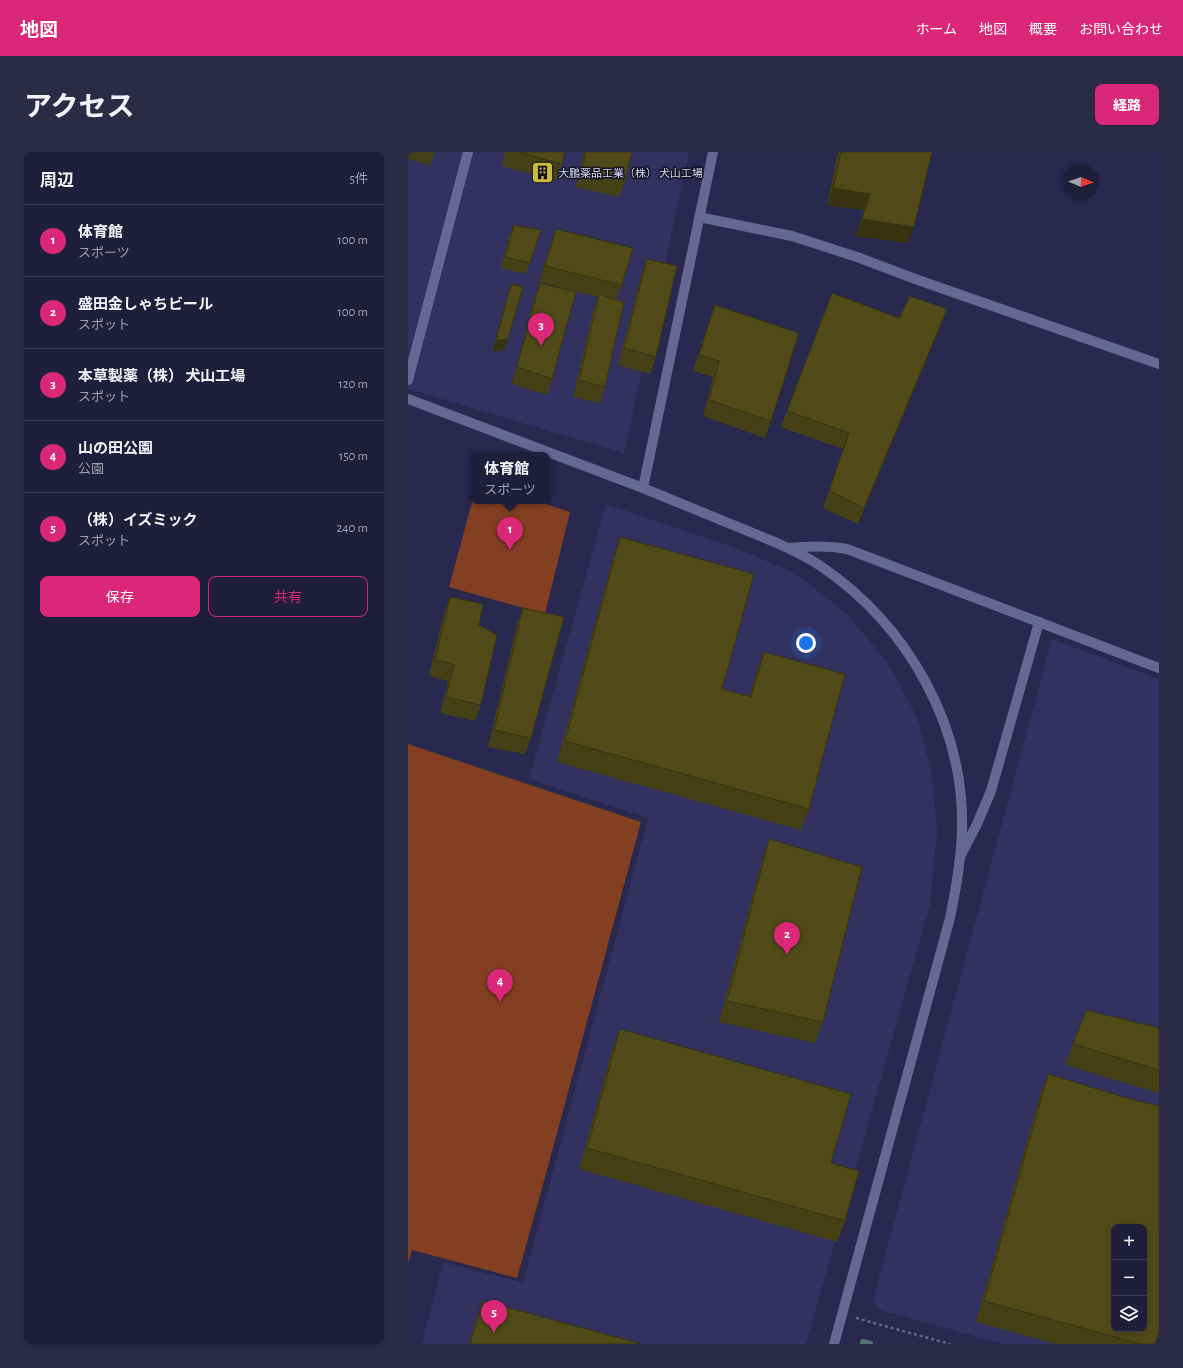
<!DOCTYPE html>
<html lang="ja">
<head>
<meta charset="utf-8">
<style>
	:root { --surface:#1f1e3b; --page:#2c2b46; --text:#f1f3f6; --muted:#a1a2af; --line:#3c3c55; --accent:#db2777 }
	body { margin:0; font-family:"Alegreya Sans","Noto Sans JP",sans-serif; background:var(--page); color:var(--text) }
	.controls { position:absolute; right:12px; bottom:12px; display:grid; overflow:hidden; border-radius:8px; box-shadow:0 2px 6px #0003 }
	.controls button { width:36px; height:36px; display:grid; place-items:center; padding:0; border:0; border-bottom:1px solid var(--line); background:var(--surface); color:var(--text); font:20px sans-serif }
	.compass { position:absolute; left:655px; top:12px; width:36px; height:36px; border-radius:50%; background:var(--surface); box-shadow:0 2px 6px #0003; rotate:92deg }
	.you { position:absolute; left:398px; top:491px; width:14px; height:14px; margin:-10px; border:3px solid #fff; border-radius:50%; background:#1a73e8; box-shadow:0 0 0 6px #1a73e833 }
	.badge { display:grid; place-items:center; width:26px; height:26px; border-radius:50%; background:var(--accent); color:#fff; font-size:13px; font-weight:700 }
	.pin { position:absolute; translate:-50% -33px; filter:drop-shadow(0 1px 2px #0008) }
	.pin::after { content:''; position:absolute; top:21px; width:14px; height:12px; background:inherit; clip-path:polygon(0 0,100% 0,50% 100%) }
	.popup { position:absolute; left:62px; top:300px; width:80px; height:52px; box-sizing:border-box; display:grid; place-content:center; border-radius:8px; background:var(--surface); filter:drop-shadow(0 1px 3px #0005); font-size:13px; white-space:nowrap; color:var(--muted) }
	.popup b { font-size:15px; color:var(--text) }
	.popup::after { content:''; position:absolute; left:50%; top:100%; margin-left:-8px; border:8px solid transparent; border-top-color:var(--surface) }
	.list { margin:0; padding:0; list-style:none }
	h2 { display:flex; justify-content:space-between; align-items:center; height:52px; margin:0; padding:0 16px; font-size:17px }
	h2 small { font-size:13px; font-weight:400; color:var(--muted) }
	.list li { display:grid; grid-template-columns:26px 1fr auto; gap:12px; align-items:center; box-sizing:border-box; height:72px; padding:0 16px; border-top:1px solid var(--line) }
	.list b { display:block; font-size:15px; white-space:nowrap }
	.list p { margin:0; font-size:13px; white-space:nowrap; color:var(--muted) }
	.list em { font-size:13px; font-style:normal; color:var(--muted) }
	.actions { display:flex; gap:8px; padding:12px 16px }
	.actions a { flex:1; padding:9px 0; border:1px solid var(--accent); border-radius:8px; text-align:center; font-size:14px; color:var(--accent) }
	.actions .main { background:var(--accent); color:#fff }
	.icon { flex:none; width:22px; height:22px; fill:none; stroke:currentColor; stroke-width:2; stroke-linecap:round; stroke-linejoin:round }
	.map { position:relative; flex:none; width:751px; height:1192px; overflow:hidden; border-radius:8px }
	header { display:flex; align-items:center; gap:24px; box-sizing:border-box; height:56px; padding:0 20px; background:var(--accent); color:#fff }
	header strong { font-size:19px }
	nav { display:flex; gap:22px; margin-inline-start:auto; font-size:14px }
	.intro { display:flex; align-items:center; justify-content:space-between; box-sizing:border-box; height:96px; padding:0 24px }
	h1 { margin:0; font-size:28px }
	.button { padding:10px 18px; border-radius:8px; background:var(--accent); color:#fff; font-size:14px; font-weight:700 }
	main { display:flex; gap:24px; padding:0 24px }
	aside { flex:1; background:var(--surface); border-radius:8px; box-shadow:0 2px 6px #0003 }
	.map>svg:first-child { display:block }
	.built { fill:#32315f; fill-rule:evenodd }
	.green { fill:#833f21 }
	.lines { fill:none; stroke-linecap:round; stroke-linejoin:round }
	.stream { stroke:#53766f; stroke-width:6 }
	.path { stroke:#668; stroke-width:2.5; stroke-dasharray:3 3; stroke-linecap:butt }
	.minor { stroke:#666793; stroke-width:10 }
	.tertiary { stroke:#666793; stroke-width:10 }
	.wall { fill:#454016 }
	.shaded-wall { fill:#383412 }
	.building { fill:#504a19; stroke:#383412; fill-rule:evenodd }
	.labels { text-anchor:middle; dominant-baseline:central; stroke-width:3; stroke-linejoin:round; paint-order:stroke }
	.poi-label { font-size:11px; fill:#d2d3ec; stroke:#141425; text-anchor:start }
</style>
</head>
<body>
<header>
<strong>地図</strong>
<nav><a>ホーム</a><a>地図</a><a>概要</a><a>お問い合わせ</a></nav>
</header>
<div class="intro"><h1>アクセス</h1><a class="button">経路</a></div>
<main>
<aside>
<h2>周辺<small>5件</small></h2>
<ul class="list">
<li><span class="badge">1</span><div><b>体育館</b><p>スポーツ</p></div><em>100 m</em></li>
<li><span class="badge">2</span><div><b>盛田金しゃちビール</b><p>スポット</p></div><em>100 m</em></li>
<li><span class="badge">3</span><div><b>本草製薬（株） 犬山工場</b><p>スポット</p></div><em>120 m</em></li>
<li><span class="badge">4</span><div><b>山の田公園</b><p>公園</p></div><em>150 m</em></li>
<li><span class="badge">5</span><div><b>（株）イズミック</b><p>スポット</p></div><em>240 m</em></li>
</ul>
<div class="actions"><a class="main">保存</a><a>共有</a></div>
</aside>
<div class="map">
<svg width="751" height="1192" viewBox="0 0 751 1192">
	<rect width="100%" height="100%" fill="#29284f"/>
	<!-- built -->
	<g class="built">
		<polygon points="0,0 281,0 216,301 0,237"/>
		<polygon points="198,352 322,394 387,421 439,462 482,514 509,565 524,621 529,680 522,753 398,1192 14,1192 35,1110 115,1131 240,666 121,627"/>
		<path d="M 644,487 L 751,527 L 751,1192 L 595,1192 L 472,1158 L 465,1148 ZM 706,1075 L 736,1075 L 736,1177 L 706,1177 Z"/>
	</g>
	<!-- green -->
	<g class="green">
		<polygon points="65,347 65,349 128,349 162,360 137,462 41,435"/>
		<polygon points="0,592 233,670 136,1029 109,1126 4,1098 0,1112"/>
	</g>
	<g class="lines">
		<!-- stream -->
		<polyline class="stream" points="455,1190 462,1192"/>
		<!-- path -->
		<polyline class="path" points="448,1166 542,1192"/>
		<!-- minor -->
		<g class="minor">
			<polyline points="291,65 384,84 449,105 510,128 751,212"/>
			<polyline points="235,336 305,0"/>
			<path d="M 380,396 C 400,394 419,393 439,397 L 751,516"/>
			<polyline points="553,703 569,672 583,639 631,470"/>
		</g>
		<!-- tertiary -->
		<g class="tertiary">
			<polyline points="0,228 60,0"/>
			<path d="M 0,247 L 235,336 L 369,391 C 384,398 400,405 414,415 C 500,474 557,574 554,679 C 553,709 548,737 542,766 L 426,1192"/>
		</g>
	</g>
	<!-- wall -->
	<g class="wall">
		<polygon points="0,0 27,0 22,13 0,7"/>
		<polygon points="97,0 157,0 154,12 148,28 94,14"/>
		<polygon points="176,0 224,0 217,29 211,45 168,35"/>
		<polygon points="430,0 524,0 500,91 448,84 456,58 419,53"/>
		<polygon points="106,73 133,78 118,122 93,116 101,84"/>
		<polygon points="148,77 214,133 208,148 197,235 192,251 165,245 185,159 190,145 131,130 142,94"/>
		<polygon points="239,107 248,205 242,222 210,213 233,124"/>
		<polygon points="132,131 144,227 139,243 104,232 126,147"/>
		<polygon points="103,132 96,199 84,199 99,143"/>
		<polygon points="424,141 491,166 539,157 533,173 450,372 415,356 435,297 373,275"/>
		<polygon points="307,153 363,269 357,286 295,264 305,225 285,219 301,169"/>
		<polygon points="212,385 314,537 342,544 348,521 356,500 401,657 393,678 149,610 205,406"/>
		<polygon points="42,445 71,473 73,553 67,569 32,561 40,529 21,524 36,461"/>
		<polygon points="115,456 123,586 117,602 80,595 109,472"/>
		<polygon points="361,687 415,870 407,891 311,870 354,708"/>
		<polygon points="751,876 751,941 657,913 665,892"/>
		<polygon points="212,877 423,1011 437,1069 429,1090 171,1017 204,898"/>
		<polygon points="640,922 747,1192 648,1192 568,1170 632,943"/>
		<polygon points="75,1149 234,1192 61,1192 67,1170"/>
	</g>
	<!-- shaded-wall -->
	<g class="shaded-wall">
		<polygon points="425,36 462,42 456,58 419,53"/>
		<polygon points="454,67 506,75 500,91 448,84"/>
		<polygon points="539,157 533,173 450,372 456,356"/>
		<polygon points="100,187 96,199 84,199 88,188"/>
	</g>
	<!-- building -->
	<g class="building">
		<polygon points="110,0 157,0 154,12"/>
		<polygon points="178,0 224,0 217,29 174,19"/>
		<polygon points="433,0 524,0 506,75 454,67 462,42 425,36"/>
		<polygon points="106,73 133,78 122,111 97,105"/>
		<polygon points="148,77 225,96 214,133 137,114"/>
		<polygon points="239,107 269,114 248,205 216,196"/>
		<polygon points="132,131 168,140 144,227 109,215"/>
		<polygon points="103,132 115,135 100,187 88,188"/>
		<polygon points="424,141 491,166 502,144 539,157 456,356 421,339 441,281 379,259"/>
		<polygon points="191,143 216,150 197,235 171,228"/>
		<polygon points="307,153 391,181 363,269 301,248 311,209 291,203"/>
		<polygon points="212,385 346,422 314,537 343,545 356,500 437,522 401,657 157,589"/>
		<polygon points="42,445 75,452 71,473 89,483 73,553 38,545 46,512 27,508"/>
		<polygon points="115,456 156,465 123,586 86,578"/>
		<polygon points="361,687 454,715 415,870 319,849"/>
		<polygon points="678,858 751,876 751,918 665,892"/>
		<polygon points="212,877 443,942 423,1011 451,1019 437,1069 179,996"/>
		<path d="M 640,922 L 719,946 L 751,954 L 751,1178 L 747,1192 L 733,1192 L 576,1149 ZM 706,1075 L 736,1075 L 736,1177 L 706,1177 Z"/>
		<polygon points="75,1149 234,1192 62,1192"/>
	</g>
	<!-- icons -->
	<defs>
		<symbol id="building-square" viewBox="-11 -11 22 22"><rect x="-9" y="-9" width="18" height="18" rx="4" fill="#c9ba3a" stroke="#141425"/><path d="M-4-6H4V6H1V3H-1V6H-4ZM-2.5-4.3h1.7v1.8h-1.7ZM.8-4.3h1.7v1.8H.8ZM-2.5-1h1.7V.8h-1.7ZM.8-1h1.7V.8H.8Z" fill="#111"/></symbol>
	</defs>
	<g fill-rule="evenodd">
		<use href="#building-square" x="122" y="8" width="25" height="25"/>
	</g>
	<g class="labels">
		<!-- poi labels -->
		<g class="poi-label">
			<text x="150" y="21">大鵬薬品工業（株） 犬山工場</text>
		</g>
	</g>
</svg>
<div class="controls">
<button>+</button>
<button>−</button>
<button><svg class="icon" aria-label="layers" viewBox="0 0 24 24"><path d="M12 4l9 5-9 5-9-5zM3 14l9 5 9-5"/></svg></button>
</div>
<svg class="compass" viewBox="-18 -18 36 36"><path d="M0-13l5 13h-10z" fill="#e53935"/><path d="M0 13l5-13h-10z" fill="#a1a2af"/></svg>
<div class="you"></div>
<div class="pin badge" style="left:102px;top:398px">1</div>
<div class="popup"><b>体育館</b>スポーツ</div>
<div class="pin badge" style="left:379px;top:803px">2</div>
<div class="pin badge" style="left:133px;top:194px">3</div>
<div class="pin badge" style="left:92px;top:850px">4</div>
<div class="pin badge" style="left:86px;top:1181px">5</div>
</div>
</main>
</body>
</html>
